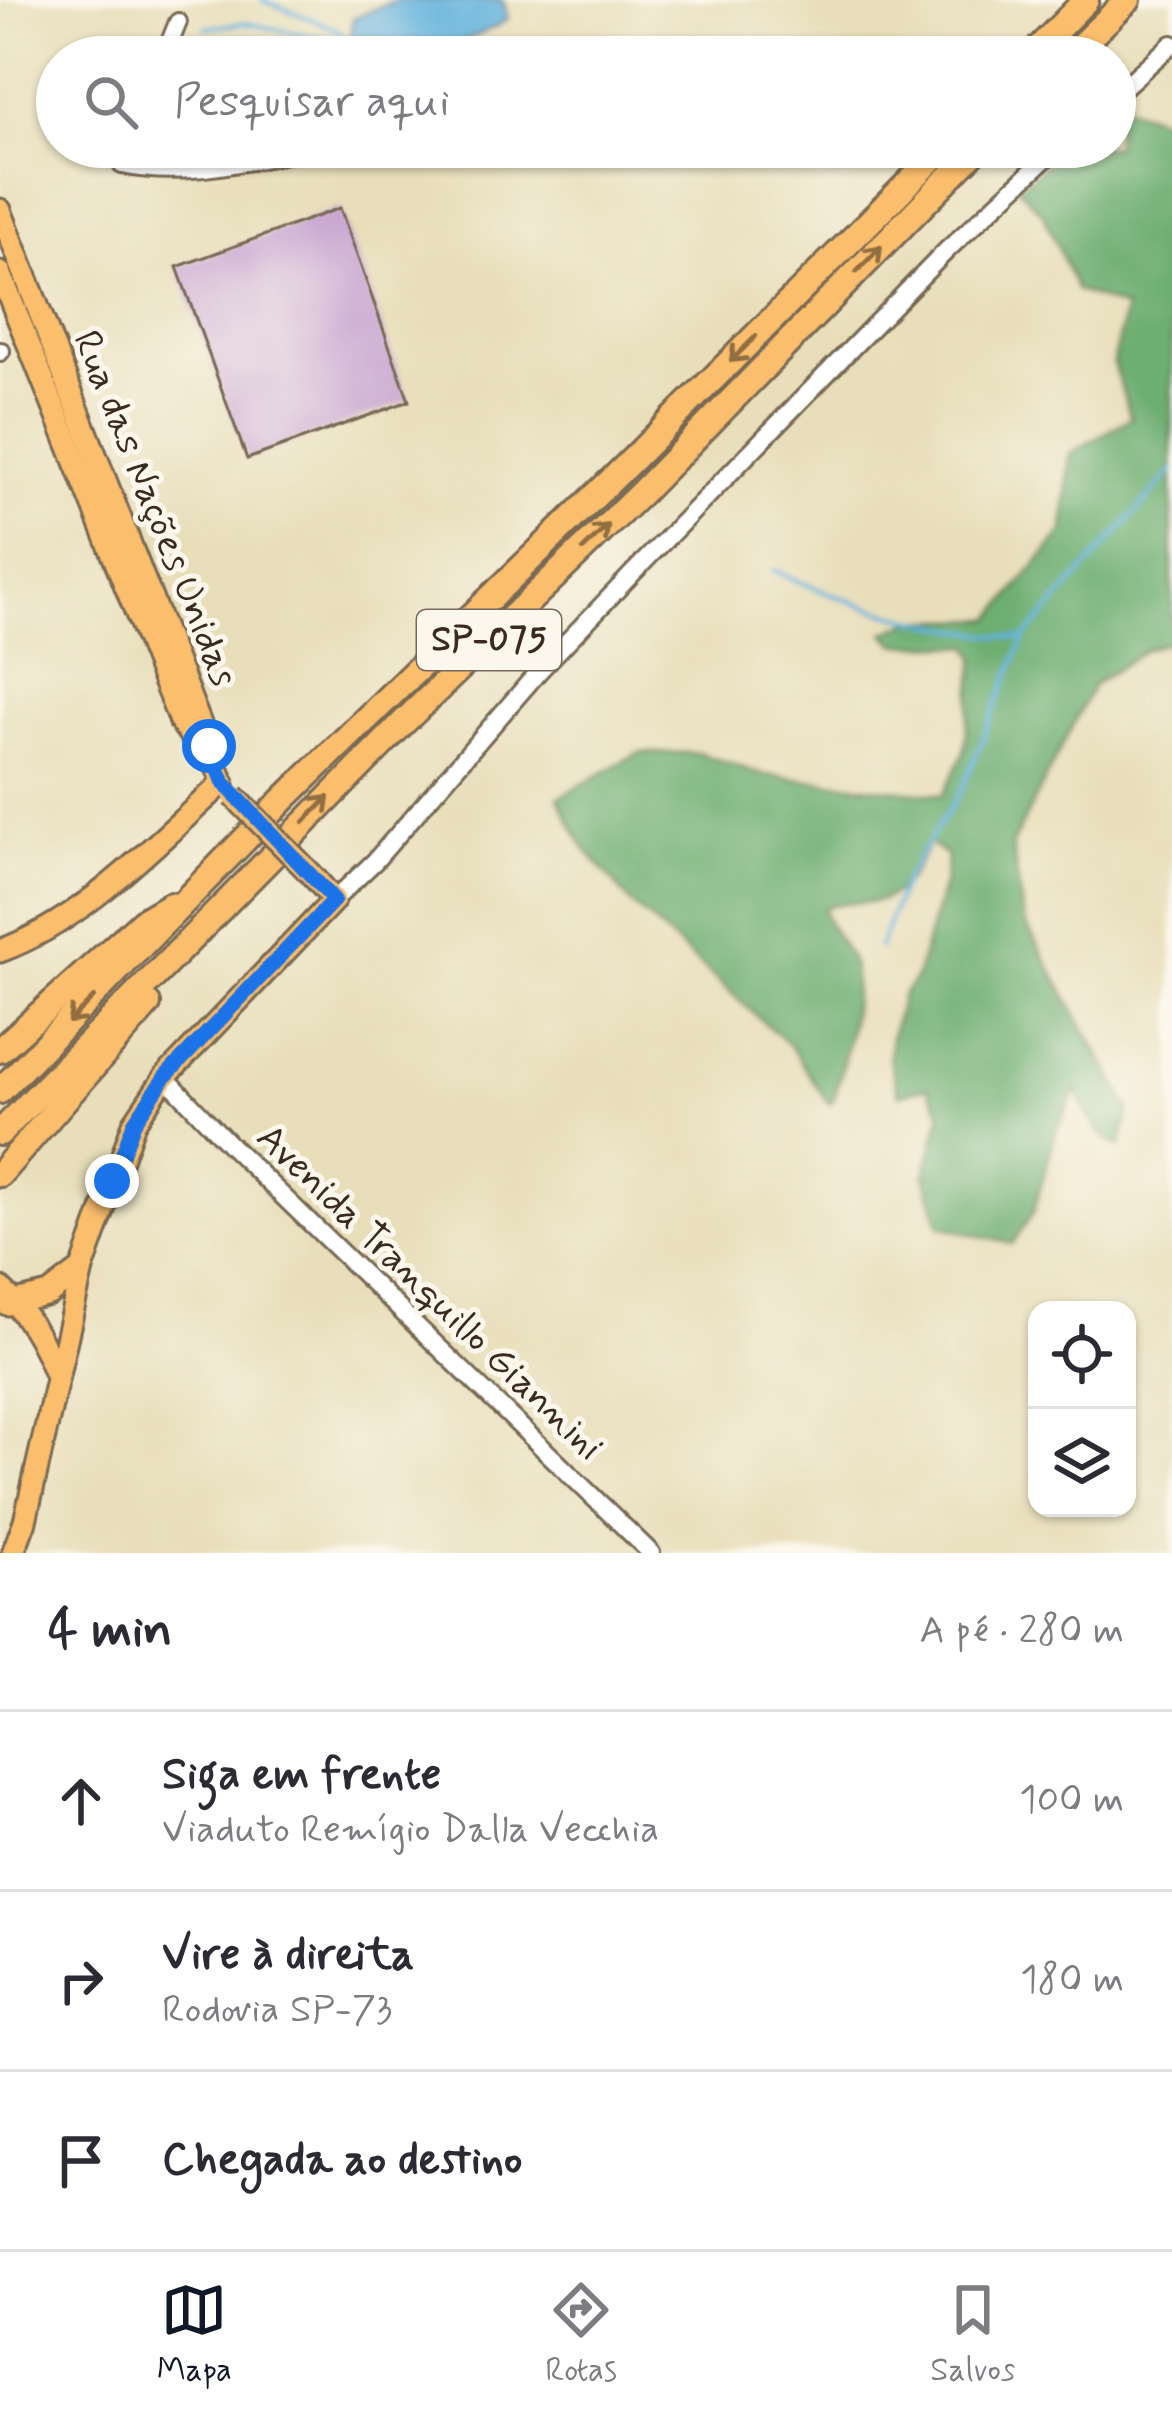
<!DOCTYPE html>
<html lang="pt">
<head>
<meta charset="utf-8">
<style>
	:root { --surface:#fff; --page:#f2f2f3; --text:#2b2b33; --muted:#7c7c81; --line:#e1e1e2; --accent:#111827 }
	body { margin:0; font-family:Mynerve,sans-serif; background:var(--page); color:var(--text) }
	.controls { position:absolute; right:36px; bottom:36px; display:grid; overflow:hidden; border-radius:24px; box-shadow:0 3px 9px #0004 }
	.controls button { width:108px; height:108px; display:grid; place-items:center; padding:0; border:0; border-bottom:3px solid var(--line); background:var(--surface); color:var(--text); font:60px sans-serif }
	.stop { position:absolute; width:36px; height:36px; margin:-27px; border:9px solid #1a73e8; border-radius:50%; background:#fff }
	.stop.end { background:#1a73e8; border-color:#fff; box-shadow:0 3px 12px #0008 }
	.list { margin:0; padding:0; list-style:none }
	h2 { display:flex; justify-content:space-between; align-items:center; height:156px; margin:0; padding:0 48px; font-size:51px }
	h2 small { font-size:39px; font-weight:400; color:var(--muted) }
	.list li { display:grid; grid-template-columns:78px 1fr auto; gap:36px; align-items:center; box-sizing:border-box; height:180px; padding:0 48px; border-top:3px solid var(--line) }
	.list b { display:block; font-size:45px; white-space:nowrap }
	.list p { margin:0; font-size:39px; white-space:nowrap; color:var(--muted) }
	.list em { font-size:39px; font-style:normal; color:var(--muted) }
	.icon { flex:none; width:66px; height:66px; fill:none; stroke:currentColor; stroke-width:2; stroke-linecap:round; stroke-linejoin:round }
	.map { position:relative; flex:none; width:1172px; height:1553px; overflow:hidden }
	.search { position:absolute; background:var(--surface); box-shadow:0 3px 9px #0004; left:36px; right:36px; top:36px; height:132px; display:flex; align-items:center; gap:30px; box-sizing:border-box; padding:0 42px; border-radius:66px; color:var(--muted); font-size:45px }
	.sheet { height:696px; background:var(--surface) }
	nav { display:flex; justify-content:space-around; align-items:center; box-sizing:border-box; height:168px; border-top:3px solid var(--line); background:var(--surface); font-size:33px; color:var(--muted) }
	nav a { display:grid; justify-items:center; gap:6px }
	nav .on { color:var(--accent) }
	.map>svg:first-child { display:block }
	.forest { fill:#6dae71; stroke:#546c48; stroke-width:3 }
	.water { fill:#61b1dc; stroke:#4e6e7d; stroke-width:3 }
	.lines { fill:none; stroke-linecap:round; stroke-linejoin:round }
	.stream { stroke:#61b1dc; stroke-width:4.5 }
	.building { fill:#c9a7d2 }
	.minor-casing { stroke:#786954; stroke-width:22 }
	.major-casing { stroke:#786954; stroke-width:27 }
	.highway-casing { stroke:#786954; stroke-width:30 }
	.minor { stroke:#fff; stroke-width:16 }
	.major { stroke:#fabe6d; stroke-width:21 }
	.highway { stroke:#fabe6d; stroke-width:24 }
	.major-bridge-casing { stroke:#786954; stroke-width:27; stroke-linecap:butt }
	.major-bridge { stroke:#fabe6d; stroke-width:21 }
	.oneway { stroke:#916d42 }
	.route { stroke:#1a73e8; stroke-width:15 }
	.labels { text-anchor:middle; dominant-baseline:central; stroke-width:10; stroke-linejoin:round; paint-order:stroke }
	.shield { fill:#fbf7ec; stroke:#75685c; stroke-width:3 }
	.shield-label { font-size:36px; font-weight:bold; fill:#3b2a1e }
	.street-label { font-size:39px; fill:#3b2a1e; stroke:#fbf7ec }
</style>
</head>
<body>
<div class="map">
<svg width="1172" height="1553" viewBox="0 0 1172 1553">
	<rect width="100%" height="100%" fill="#fbf7ec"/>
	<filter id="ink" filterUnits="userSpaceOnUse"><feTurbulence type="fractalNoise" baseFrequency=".00833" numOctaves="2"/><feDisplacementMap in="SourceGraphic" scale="24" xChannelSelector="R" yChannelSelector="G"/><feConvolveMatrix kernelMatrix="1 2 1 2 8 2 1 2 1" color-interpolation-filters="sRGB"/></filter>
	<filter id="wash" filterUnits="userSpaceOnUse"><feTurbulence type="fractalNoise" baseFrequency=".004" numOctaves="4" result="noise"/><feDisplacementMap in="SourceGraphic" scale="48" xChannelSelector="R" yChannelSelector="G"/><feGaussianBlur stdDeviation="2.7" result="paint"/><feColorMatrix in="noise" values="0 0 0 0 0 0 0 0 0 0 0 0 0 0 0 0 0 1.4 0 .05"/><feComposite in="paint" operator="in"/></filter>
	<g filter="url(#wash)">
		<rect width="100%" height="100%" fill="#e8deb9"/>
		<!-- forest -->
		<path class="forest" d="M 1118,104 L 1172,122 L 1172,641 L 1146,649 L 1093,685 L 1012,844 L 1024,921 L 1130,1109 L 1120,1147 C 1098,1138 1086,1111 1076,1091 L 1057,1128 L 1033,1213 L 1012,1244 L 940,1226 L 925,1175 L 942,1112 L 927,1087 L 899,1095 L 889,1058 L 891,1037 L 902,996 L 916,978 L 945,878 L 947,856 L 929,843 C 916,869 903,899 871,902 C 852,903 841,901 823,908 C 830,935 848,946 853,967 C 859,1000 843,1066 834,1099 L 829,1104 L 790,1046 L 630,902 L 583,846 L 558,798 L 638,753 L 698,753 L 764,775 L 943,795 L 964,753 L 976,656 L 969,646 L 896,644 L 885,633 L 912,621 L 992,619 L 1064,531 L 1070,454 L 1131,418 L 1113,363 L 1125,309 L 1076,290 L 1043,213 L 1018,188 L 1067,147 L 1115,147 Z"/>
		<!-- water -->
		<path class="water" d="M 396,0 L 503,0 L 508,19 C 467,46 395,64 349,43 L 353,18 Z"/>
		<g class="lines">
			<!-- stream -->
			<g class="stream">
				<polyline points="262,0 337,29 347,41"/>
				<polyline points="206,28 245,23 349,43"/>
				<path d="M 773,570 C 854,608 935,630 1024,639"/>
				<polyline points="879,948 905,879 962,789 1024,639 1172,471"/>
			</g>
		</g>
		<g id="blocks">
			<!-- building -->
			<polygon class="building" points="340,208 409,401 247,459 177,267"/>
		</g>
	</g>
	<g filter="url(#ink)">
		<use href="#blocks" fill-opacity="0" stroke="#786954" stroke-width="3"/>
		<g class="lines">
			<defs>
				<g id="minor">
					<polyline points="164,57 178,22"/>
					<polyline points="1115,95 1172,44"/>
					<path d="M 129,147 L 122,165 C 184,178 242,162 304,151"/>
					<polyline points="0,352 1,351"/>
					<polyline points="334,900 375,861 539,671 631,575 947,250 1058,147"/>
					<polyline points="165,1077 230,1145 651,1553"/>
				</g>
				<g id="major">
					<polyline points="0,210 223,783"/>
					<polyline points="0,273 180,721 202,752"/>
					<path d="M 0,951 C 87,919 155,843 223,783"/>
					<path d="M 0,1288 C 27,1313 43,1341 56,1375"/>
					<polyline points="7,1304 49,1294 82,1269"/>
					<polyline points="13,1553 25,1521 82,1269 134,1123 165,1077 334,900 312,875"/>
				</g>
				<g id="highway">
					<polyline points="1030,57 1086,0"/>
					<polyline points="1069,57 1128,0"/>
					<polyline points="0,1050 143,921 170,905"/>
					<polyline points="0,1091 285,798 631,461 944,147"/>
					<polyline points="0,1133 405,721 641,493 979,147"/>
					<polyline points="0,1174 148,1004"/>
				</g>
			</defs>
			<!-- minor casing -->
			<use href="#minor" class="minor-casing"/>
			<!-- major casing -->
			<use href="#major" class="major-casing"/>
			<!-- highway casing -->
			<use href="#highway" class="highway-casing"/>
			<!-- minor -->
			<use href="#minor" class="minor"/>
			<!-- major -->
			<use href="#major" class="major"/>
			<!-- highway -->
			<use href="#highway" class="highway"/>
			<defs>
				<polyline id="major-bridge" points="234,796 312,875"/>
			</defs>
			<!-- major-bridge casing -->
			<use href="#major-bridge" class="major-bridge-casing"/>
			<!-- major-bridge -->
			<use href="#major-bridge" class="major-bridge"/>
		</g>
		<!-- one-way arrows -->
		<defs><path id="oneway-shaft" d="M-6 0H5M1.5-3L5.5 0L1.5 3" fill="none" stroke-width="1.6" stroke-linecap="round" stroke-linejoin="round" transform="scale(3)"/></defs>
		<g class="oneway">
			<use href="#oneway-shaft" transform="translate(869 259) rotate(-46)"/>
			<use href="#oneway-shaft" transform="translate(743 349) rotate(135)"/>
			<use href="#oneway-shaft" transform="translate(596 537) rotate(-44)"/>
			<use href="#oneway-shaft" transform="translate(317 809) rotate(-45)"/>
			<use href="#oneway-shaft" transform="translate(81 1010) rotate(135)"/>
		</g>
	</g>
	<g class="lines" filter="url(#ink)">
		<!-- route -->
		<polyline class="route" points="112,1181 134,1123 165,1077 334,900 224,783 209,746"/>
	</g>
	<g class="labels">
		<!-- shield labels -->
		<rect class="shield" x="417" y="610" width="144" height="60" rx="9"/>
		<g class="shield-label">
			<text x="489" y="640">SP-075</text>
		</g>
		<!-- street labels -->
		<g class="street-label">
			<text transform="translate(154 509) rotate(68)">Rua das Nações Unidas</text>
			<text transform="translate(429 1293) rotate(44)">Avenida Tranquillo Giannini</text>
		</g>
	</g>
</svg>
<div class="controls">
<button><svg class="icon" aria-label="locate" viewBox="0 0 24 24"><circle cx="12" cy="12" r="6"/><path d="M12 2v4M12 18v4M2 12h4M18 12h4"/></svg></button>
<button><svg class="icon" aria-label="layers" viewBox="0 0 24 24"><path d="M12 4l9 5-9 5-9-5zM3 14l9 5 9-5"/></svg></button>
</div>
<div class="stop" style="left:209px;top:746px"></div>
<div class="stop end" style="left:112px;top:1181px"></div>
<div class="search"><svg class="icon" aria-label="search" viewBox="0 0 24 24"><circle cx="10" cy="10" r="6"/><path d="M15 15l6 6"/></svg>Pesquisar aqui</div>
</div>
<section class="sheet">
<h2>4 min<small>A pé · 280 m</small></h2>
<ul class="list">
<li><svg class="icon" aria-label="ahead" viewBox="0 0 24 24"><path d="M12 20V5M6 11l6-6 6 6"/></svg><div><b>Siga em frente</b><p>Viaduto Remígio Dalla Vecchia</p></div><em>100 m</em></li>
<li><svg class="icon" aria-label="right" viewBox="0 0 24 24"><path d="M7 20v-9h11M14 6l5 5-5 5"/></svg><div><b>Vire à direita</b><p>Rodovia SP-73</p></div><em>180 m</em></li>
<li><svg class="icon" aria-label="arrive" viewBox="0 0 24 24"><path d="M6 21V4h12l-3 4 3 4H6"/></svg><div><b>Chegada ao destino</b></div></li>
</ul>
</section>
<nav>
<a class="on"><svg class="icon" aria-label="map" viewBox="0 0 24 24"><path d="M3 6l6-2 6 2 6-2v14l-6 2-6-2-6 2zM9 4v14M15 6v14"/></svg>Mapa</a>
<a><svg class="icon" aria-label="directions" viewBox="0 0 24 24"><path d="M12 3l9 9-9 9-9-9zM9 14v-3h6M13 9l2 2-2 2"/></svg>Rotas</a>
<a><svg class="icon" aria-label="saved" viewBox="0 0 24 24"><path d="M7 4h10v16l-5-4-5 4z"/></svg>Salvos</a>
</nav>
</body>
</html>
